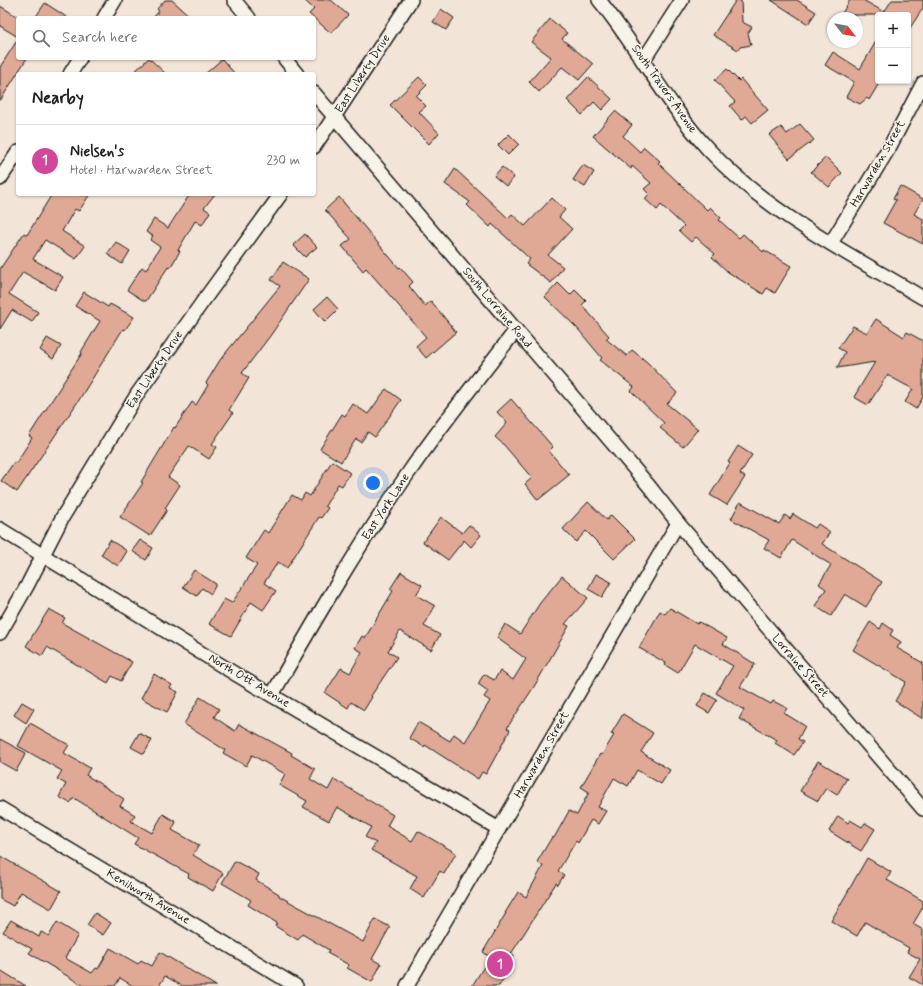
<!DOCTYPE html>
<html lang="en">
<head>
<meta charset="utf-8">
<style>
	:root { --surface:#fff; --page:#f2f2f2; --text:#222; --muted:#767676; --line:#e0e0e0; --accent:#b45309 }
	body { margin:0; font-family:Mynerve,sans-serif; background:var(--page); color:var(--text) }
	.controls { position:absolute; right:12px; top:12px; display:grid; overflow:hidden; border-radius:4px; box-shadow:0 1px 3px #0004 }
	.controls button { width:36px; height:36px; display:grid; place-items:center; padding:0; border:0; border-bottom:1px solid var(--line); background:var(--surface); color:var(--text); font:20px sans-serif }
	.compass { position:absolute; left:827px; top:12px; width:36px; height:36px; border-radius:50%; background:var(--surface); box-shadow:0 1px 3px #0004; rotate:121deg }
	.you { position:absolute; left:373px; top:483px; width:14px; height:14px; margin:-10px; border:3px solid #fff; border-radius:50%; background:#1a73e8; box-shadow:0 0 0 6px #1a73e833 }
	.badge { display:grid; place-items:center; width:26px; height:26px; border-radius:50%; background:var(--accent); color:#fff; font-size:13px; font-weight:700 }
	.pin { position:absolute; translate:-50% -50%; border:2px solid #fff; box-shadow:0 1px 4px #0006 }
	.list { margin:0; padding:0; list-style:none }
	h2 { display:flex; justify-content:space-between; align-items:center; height:52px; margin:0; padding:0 16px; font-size:17px }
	h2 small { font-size:13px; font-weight:400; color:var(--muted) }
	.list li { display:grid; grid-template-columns:26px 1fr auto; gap:12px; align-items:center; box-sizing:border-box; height:72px; padding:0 16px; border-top:1px solid var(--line) }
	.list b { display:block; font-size:15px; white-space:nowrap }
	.list p { margin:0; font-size:13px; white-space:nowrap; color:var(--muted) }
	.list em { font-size:13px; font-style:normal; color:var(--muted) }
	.icon { flex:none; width:22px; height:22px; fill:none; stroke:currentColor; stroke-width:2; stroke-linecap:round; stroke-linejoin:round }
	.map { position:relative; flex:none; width:923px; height:986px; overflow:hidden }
	.search { position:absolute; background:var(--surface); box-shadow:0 1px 3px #0004; left:16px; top:16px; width:300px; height:44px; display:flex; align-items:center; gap:10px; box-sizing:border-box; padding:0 14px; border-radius:4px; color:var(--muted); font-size:15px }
	.panel { position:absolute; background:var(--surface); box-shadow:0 1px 3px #0004; left:16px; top:72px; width:300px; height:124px; border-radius:4px }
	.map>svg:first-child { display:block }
	.building { fill:#dfa995; stroke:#1c1c1c }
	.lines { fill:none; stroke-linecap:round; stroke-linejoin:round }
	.minor-casing { stroke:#1c1c1c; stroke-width:16 }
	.minor { stroke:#f7f3e8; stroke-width:13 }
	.labels { text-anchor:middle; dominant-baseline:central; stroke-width:3; stroke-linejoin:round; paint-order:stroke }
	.street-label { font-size:12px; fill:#1c1c1c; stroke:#f7f3e8 }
</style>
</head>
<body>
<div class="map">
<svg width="923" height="986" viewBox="0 0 923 986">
	<rect width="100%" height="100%" fill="#f2e4d7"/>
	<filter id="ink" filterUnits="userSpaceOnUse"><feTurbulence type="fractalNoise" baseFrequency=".025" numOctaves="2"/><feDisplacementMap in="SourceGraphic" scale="8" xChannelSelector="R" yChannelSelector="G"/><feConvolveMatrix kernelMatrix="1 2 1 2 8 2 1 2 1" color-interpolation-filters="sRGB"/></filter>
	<g filter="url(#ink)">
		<!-- building -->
		<g class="building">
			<polygon points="165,0 172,0 192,18 153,18 159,11 157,9"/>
			<polygon points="304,0 331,0 348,15 331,33 309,14 314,9"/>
			<polygon points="736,0 741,0 742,22 752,27 748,33 751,45 740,47 738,50 713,35"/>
			<polygon points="771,0 797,0 816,12 808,24"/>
			<polygon points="850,0 863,0 884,12 892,0 923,0 923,8 908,31 908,15 841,15"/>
			<polygon points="45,3 68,18 35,18"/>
			<polygon points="0,6 18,17 18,37 0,26"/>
			<polygon points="441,9 454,18 446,30 433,22"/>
			<polygon points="550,19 567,33 562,39 593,64 579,80 562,67 539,92 529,82 551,57 531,42"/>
			<polygon points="878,38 878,85 869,100 867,98 860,104 846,97 854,82 825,65 833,52 860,69"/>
			<polygon points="18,39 18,58 27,58 0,101 0,67"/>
			<polygon points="149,58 166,74 132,74"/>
			<polygon points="222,59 235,74 205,74"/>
			<polygon points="727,69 739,81 741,79 768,110 752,123 746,116 742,120 730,106 735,102 715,80"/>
			<polygon points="419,77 427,85 416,96 426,106 419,112 439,133 429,144 390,105"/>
			<polygon points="588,77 612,99 602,110 594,102 582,115 567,100"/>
			<polygon points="615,111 632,125 623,136 640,152 644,147 660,161 658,163 707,210 710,207 721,218 719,220 739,238 743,234 763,252 764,250 791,266 775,293 767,288 763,294 728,272 712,257 715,254 696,237 691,242 679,231 684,226 661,205 657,210 645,199 649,194 644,189 651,183 632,166 631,169 593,136"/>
			<polygon points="800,124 814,140 789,159 769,135 781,127 787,134"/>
			<polygon points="509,134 519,144 508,155 498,145"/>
			<polygon points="826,157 842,173 829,187 811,172"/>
			<polygon points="583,165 594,172 585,187 573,180"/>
			<polygon points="502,167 514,177 506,186 494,176"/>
			<polygon points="455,169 508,218 512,214 525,226 552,198 565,210 559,217 572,229 548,255 563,267 551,283 526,264 530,259 492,224 490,227 467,205 470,202 445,184"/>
			<polygon points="900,186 923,199 914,214 923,219 923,244 883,223 896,200 893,199"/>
			<polygon points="52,194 90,194 79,211 75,209 62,231 85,246 76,259 45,240 33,259 63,277 55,290 23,272 9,294 38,312 32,322 12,310 0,329 0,269 24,233 27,235"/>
			<polygon points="190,194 215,194 204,208 210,212 202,225 195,221 178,250 180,251 170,268 168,267 146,301 144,301 127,290 142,267 146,270 160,247 150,240 153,236 146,232 154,219 168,228"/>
			<polygon points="339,197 399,268 400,267 413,282 409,286 425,306 431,301 456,332 426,358 416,346 426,337 366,268 363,271 342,246 351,239 325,210"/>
			<polygon points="305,234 317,247 305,257 293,245"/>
			<polygon points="116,242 130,251 122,264 107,254"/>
			<polygon points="283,262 309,279 270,336 242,373 249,378 229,410 233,413 212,444 217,447 209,459 189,446 168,477 180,485 165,508 167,510 150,536 120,517 143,483 141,482 174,427 175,428 192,402 196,405 208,385 206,383 220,360 280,286 271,280"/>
			<polygon points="558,283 570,295 575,290 586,301 582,305 609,336 606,339 627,356 632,350 647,362 677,393 667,404 698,429 683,447 660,428 664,423 631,391 634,387 600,360 602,358 577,328 545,297"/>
			<polygon points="84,292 108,307 110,304 134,317 125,330 123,329 79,400 17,492 1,481 14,462 16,463 32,438 29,436 82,353 81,352 100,321 75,306"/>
			<polygon points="327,297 338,309 325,322 314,309"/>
			<polygon points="876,319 904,337 907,332 923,341 923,397 916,409 905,402 913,389 887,375 868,405 854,397 875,362 837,368 845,352 838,348 853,326 867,333"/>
			<polygon points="47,338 61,346 53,359 40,350"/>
			<polygon points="386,389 401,400 375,437 368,432 361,442 356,439 341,462 320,449 342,414 345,416 353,404 368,414"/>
			<polygon points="511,399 553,447 549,451 569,475 538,500 525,484 532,478 504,445 495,437 507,423 497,412"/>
			<polygon points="738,446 752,455 740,474 745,477 727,505 710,495 730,463 728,462"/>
			<polygon points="332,461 350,473 342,486 338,484 325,506 328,508 321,518 319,517 287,568 278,562 264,583 276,591 263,610 251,602 231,636 209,624 224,599 232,603 257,565 246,558 264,530 268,533 292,495 301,500 305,493 310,496"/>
			<polygon points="588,502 607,520 611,515 635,539 614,559 586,531 576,542 563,529"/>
			<polygon points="740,502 779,524 785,515 790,519 793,514 815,528 818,524 830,532 822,544 882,582 866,607 845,594 831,616 815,606 826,589 819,584 831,565 792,540 781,558 764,548 769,540 731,519"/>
			<polygon points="441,517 462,533 469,525 481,535 471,547 464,540 448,560 423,542"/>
			<polygon points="110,540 127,551 118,566 101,555"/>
			<polygon points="140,540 153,548 146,560 132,551"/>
			<polygon points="194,570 216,584 211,594 202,588 197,596 183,587"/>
			<polygon points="401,572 422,585 416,595 435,606 424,626 440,635 431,650 400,631 388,651 397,657 371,696 372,697 364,710 351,702 348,708 325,693 341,668 350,673 362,652 355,648 362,636 365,638 393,591 390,589"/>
			<polygon points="596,574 611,582 602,597 588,589"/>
			<polygon points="562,576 588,598 565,624 569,626 535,685 507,728 510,730 486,774 482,772 478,779 425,745 424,747 409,738 418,722 450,741 454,734 465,742 490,701 484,697 488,691 478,684 484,674 494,680 500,671 513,680 526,659 497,638 505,624 520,634 540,603"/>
			<polygon points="670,608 697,624 699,622 727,638 723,644 755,664 740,687 771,704 773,701 787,708 784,713 805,726 798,739 803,742 794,755 775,743 777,740 739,719 744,710 716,693 733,666 695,644 678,673 665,665 666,663 639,648 660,611 665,614"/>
			<polygon points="49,609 65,618 62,623 132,662 121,681 112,676 108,683 47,647 42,656 26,646"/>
			<polygon points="870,622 880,629 883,623 893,630 890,635 901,642 897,648 923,663 923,719 895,701 906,682 853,650"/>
			<polygon points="154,674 172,685 170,688 178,692 167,712 141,698"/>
			<polygon points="705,693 717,700 709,713 697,706"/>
			<polygon points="200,697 219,709 214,717 235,731 239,724 292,753 291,755 315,769 310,779 328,790 334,779 393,815 387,826 412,841 418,831 456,853 444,874 440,871 424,898 410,889 417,876 371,850 376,843 365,837 371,827 337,807 329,821 303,807 307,801 279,785 285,774 252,755 246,766 223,753 225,750 184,724"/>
			<polygon points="22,702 34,709 26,723 14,715"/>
			<polygon points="623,714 653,733 641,752 670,770 661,784 637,770 628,786 614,778 598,807 606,811 598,824 591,820 578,843 576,841 558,871 564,875 558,885 556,883 511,954 514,956 503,975 505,976 499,986 472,986 490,957 483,952 506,913 505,913 518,892 526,897 543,866 537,862 552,837 554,838 569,811 577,815 589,792 581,787 600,754 602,755 614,735 611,734"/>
			<polygon points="30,723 69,745 64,753 90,768 86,775 124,799 120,806 135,815 131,821 152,833 163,814 176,822 172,830 199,845 193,855 223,873 213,891 188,877 189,874 134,844 138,838 74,798 70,803 59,797 66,784 57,779 62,771 18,746"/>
			<polygon points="139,733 152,740 144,754 131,747"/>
			<polygon points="0,739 26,753 16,771 0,762"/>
			<polygon points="818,761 847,778 837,795 826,788 818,801 800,791"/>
			<polygon points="838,816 848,823 850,820 862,827 865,823 875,829 861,851 829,831"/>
			<polygon points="0,856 61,891 51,909 21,892 13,906 0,899"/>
			<polygon points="867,858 891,872 887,880 923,901 923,907 913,924 923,930 923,985 909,977 920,959 907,952 909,948 865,922 857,936 831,921"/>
			<polygon points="235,861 259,874 256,880 279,894 279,896 363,942 375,919 390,927 372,959 381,964 372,982 347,968 349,965 327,953 329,950 302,934 298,940 275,926 277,923 248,905 251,900 222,883"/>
			<polygon points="95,913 111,923 103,935 87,925"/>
			<polygon points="11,920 39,937 41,932 49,936 57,922 78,935 65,958 92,973 96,968 98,969 110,948 138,964 141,960 152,966 160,952 216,986 182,986 165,976 159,986 133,986 120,978 115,986 84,986 29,953 32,949 3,932"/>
			<polygon points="0,970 26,986 0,986"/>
		</g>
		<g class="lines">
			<defs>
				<g id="minor">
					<polyline points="234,0 249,18"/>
					<path d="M 599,0 C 638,48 666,103 708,149 C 768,214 848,253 923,298"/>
					<polyline points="104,18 115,0"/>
					<polyline points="284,58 297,74"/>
					<polyline points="643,61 682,0"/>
					<polyline points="70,74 80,58"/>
					<polyline points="314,93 649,486 678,523 923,809"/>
					<polyline points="314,147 411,0"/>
					<polyline points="0,179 18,152"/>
					<polyline points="831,243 889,148 923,83"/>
					<polyline points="0,529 237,675 499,829"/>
					<polyline points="0,633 27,586 62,518 138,393 206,297 281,194"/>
					<path d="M 272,695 C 315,620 358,546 407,475 C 441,425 479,378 516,330"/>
					<polyline points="0,808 296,986"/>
					<polyline points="407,986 678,523"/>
				</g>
			</defs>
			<!-- minor casing -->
			<use href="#minor" class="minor-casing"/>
			<!-- minor -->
			<use href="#minor" class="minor"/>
		</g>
	</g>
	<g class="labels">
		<!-- street labels -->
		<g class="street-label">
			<text transform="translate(363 74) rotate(-57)">East Liberty Drive</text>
			<text transform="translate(664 89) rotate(55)">South Travers Avenue</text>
			<text transform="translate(878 164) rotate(-60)">Harwarden Street</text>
			<text transform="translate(497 308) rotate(50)">South Lorraine Road</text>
			<text transform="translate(155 370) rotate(-56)">East Liberty Drive</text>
			<text transform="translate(386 507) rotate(-57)">East York Lane</text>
			<text transform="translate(800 666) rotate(49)">Lorraine Street</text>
			<text transform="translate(249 681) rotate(31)">North Ott Avenue</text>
			<text transform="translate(542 755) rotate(-60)">Harwarden Street</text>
			<text transform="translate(148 897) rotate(31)">Kenilworth Avenue</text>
		</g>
	</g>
</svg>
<div class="controls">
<button>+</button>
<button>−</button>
</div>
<svg class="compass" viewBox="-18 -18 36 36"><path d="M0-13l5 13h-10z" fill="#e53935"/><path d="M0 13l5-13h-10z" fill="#767676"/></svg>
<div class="you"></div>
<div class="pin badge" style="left:500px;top:964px;background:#d1479c">1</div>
<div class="search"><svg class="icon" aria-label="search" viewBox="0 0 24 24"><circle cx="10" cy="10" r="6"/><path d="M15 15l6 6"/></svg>Search here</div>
<section class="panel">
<h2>Nearby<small></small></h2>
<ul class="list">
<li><span class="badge" style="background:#d1479c">1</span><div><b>Nielsen's</b><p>Hotel · Harwarden Street</p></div><em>230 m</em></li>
</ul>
</section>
</div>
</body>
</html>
